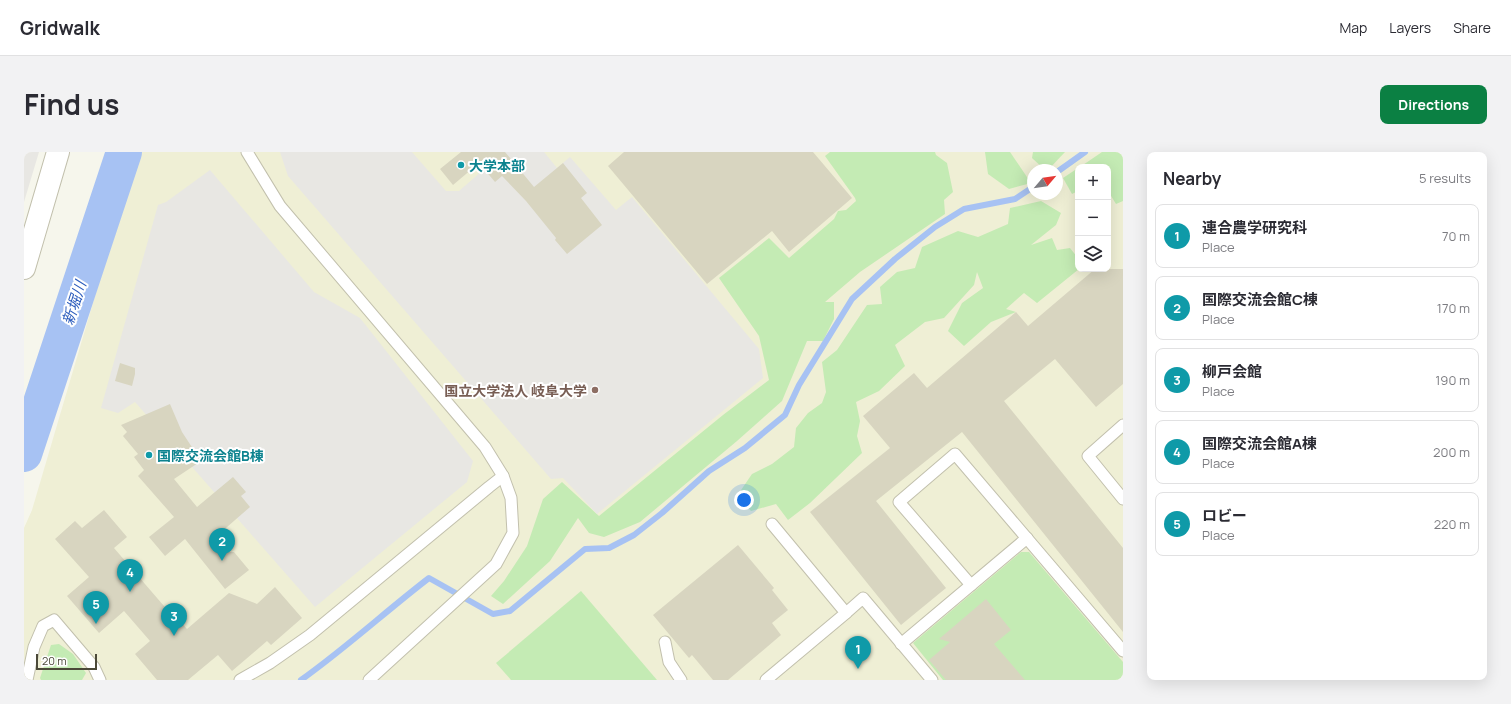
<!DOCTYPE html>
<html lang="en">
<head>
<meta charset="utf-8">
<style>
	:root { --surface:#fff; --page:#f2f2f3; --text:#2b2b33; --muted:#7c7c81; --line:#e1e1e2; --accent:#0b8043 }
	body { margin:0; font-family:Manrope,"Noto Sans JP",sans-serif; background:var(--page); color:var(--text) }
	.controls { position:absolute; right:12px; top:12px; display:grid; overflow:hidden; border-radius:8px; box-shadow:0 4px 16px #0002 }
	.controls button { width:36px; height:36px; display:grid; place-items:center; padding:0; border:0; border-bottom:1px solid var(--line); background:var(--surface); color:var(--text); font:20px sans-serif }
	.compass { position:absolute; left:1003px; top:12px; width:36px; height:36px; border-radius:50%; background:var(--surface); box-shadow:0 4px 16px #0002; rotate:61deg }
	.scale { position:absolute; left:12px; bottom:10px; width:61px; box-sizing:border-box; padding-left:4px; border:2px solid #4b4939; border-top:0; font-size:11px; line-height:14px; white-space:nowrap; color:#4b4939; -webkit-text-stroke:3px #fff; paint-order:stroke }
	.you { position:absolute; left:720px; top:348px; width:14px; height:14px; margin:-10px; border:3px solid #fff; border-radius:50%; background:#1a73e8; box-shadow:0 0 0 6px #1a73e833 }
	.badge { display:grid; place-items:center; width:26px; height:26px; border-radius:50%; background:var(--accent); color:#fff; font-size:13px; font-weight:700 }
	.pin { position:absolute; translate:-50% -33px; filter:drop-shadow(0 1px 2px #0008) }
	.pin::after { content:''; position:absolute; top:21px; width:14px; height:12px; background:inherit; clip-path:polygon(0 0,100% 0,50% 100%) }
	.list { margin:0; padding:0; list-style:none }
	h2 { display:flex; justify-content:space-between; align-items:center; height:52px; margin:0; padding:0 16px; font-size:17px }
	h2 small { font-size:13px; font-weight:400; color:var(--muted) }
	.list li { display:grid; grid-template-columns:26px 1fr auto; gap:12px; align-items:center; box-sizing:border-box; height:64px; margin:0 8px 8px; padding:0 8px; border:1px solid var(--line); border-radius:8px }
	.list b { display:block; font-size:15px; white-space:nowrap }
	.list p { margin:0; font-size:13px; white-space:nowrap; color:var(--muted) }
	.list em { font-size:13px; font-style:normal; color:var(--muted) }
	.icon { flex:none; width:22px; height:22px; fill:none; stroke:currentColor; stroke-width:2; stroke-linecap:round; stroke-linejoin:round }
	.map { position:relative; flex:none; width:1099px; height:528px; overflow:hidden; border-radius:8px }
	header { display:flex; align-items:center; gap:24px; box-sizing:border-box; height:56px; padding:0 20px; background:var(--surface); border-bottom:1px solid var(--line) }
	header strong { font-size:19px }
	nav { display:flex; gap:22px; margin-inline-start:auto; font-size:14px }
	.intro { display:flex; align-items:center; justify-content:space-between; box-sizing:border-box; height:96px; padding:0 24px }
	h1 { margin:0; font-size:28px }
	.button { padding:10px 18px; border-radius:8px; background:var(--accent); color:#fff; font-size:14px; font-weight:700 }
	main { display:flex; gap:24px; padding:0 24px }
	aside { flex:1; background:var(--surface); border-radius:8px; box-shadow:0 4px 16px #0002 }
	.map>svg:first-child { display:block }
	.education { fill:#efefd5; fill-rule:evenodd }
	.green { fill:#c4ebb4 }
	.parking { fill:#e8e7e3 }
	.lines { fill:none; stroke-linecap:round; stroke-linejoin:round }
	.stream { stroke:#a7c2f3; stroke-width:6 }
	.river { stroke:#a7c2f3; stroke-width:36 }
	.building { fill:#d8d5c0 }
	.lane-casing { stroke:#c2c0ad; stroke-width:13 }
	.street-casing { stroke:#c2c0ad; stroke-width:24 }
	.lane { stroke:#fff; stroke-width:11 }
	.street { stroke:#fff; stroke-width:22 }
	.culture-dot { fill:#0f9aa8; stroke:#fff; stroke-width:1.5 }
	.education-dot { fill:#8d6e63; stroke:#fff; stroke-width:1.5 }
	.labels { text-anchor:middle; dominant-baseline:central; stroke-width:4; stroke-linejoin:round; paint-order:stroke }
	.culture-label { font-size:14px; font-weight:bold; fill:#0d838f; stroke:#fff; text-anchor:start }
	.education-label { font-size:14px; font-weight:bold; fill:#785e54; stroke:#fff; text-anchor:end }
	.water-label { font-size:15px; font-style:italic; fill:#2c5cbc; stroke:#fff }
</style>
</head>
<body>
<header>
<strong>Gridwalk</strong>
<nav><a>Map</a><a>Layers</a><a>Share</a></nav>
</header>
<div class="intro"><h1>Find us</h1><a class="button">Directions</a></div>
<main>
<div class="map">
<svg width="1099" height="528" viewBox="0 0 1099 528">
	<rect width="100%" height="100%" fill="#f6f6ec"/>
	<!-- education -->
	<path class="education" d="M 106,0 L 1099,0 L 1099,528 L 0,528 L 0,376 L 8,358 L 104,32 ZM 1054,15 L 1084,15 L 1084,117 L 1054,117 ZM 1009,18 L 1033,18 L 1033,42 L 1009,42 Z"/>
	<!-- green -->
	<g class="green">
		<polygon points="806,0 911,0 912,3 923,11 929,40 920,48 921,62 836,120 801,150 810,150 810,167 799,189 783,189 758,249 713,289 616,370 580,385 565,381 554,366 526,409 479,452 467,444 480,429 503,394 519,347 538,330 575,364 699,263 745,228 735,184 695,126 745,86 765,106 810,67 814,59 822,58 832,49 831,46 801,4"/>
		<polygon points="961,0 986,0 1007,31 985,37 964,22"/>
		<polygon points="1009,0 1041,0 1024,18 1021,18 1008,6"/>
		<polygon points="1078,0 1099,0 1099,49 1092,52 1084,39 1084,15 1056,15"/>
		<polygon points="1054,16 1054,39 1048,42 1039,26"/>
		<polygon points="1017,49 1037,61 1032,73 1007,93 1028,86 1033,98 1046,96 1054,106 1054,117 1055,117 1013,151 1000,141 982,157 992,160 967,170 940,194 924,179 938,151 959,136 953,120 950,133 920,166 901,170 871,193 881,214 855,239 832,250 836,269 833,284 838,301 786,351 764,368 752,352 727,359 713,344 728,322 748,312 770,295 772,276 784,261 798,251 802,240 798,210 813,198 843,153 858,152 856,135 873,120 891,116 898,95 934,79 954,85 984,72 986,56"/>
		<polygon points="997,400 1005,400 1099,510 1099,528 919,528 889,491"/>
		<polygon points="557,439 633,528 487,528 472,511"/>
		<polygon points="35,492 49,502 62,521 58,528 17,528 16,526 27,493"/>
	</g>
	<!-- parking -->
	<g class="parking">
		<polygon points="0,0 15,0 0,50"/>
		<polygon points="256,0 388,0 422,39 435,39 480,0 520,0 533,16 546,5 592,58 608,45 735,197 739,226 573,362 539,326 527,327 264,24"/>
		<polygon points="186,18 290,140 336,166 449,309 443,330 291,455 111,250 94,261 77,256 134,53 142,50"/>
	</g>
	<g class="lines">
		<!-- stream -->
		<g class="stream">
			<polyline points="1033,20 1061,0"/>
			<path d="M 277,528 C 322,496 362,459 405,426 L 469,462 L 486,459 L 561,397 L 585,396 L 610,383 L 638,361 L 685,319 L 721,296 L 761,263 L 775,233 L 828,147 L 871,107 L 911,75 L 940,57 L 991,47 L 1009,35"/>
		</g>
		<!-- river -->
		<polyline class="river" points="0,302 100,0"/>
	</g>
	<!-- building -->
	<g class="building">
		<polygon points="437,0 481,0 510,35 539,11 563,41 557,46 578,73 543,102 531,88 532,86 502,49 478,24 471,30 455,11 429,33 416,17"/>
		<polygon points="600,0 789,0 828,46 765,100 748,79 683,132 584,14"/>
		<polygon points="1071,117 1099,117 1099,232 1072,255 1031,207 980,249 1099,396 1099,480 938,280 852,349 922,436 877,473 786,360 866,296 839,264 890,221 903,236 992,160 1004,174"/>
		<polygon points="96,211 111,216 111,222 108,234 91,229"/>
		<polygon points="146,252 158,280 177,309 150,327 173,355 209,325 222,340 217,344 226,355 195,382 200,389 198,400 210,400 225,418 201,437 161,387 141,404 125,385 150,365 114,324 120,318 110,305 114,302 99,284 103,280 97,273"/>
		<polygon points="80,358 103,385 90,396 152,468 154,467 163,477 205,441 233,452 251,435 278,466 247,493 243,489 208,519 194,503 164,528 133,528 111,502 126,489 100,459 75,481 43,444 65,425 31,387 51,369 58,376"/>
		<polygon points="714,393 750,436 748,438 764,458 748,471 757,483 704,528 689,528 668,503 665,506 629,463"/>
		<polygon points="962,447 987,478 970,492 1001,528 922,528 905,508 926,490 915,487"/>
	</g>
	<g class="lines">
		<defs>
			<g id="lane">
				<polyline points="223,0 256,54 461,295 479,324 487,346 489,381 472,412 345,528"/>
				<polyline points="1099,273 1064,304 1099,347"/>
				<polyline points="947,433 875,350 931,302 1099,499"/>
				<polyline points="822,461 839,446 908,528"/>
				<polyline points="641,490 645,510 657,528"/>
				<polyline points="877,492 1003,386"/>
				<polyline points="3,528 10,495 19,474 30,468 70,515 76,528"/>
				<polyline points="216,528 246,511 286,483 465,335 479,324"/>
				<polyline points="742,528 822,461 748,372"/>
			</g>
			<polyline id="street" points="0,116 34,0"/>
		</defs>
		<!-- lane casing -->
		<use href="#lane" class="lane-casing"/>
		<!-- street casing -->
		<use href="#street" class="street-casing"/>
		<!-- lane -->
		<use href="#lane" class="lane"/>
		<!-- street -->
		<use href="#street" class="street"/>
	</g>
	<!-- markers -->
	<g class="culture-dot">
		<circle cx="437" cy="13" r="4"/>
		<circle cx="125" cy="303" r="4"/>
	</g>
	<circle class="education-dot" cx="571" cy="238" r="4"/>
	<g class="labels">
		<!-- culture labels -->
		<g class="culture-label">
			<text x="445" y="13">大学本部</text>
			<text x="133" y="303">国際交流会館B棟</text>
		</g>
		<!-- education labels -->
		<g class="education-label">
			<text x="563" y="238">国立大学法人 岐阜大学</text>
		</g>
		<!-- water labels -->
		<g class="water-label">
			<text transform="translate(50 151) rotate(-72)">新堀川</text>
		</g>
	</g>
</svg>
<div class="controls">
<button>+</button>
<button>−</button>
<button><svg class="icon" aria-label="layers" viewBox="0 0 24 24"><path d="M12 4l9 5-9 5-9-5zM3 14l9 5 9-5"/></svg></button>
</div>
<svg class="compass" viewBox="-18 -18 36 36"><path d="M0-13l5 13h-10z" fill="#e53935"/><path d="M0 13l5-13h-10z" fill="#7c7c81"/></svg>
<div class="scale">20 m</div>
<div class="you"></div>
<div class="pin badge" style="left:834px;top:517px;background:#0f9aa8">1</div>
<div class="pin badge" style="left:198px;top:409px;background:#0f9aa8">2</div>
<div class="pin badge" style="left:150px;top:484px;background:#0f9aa8">3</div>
<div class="pin badge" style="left:106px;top:440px;background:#0f9aa8">4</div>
<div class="pin badge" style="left:72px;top:472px;background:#0f9aa8">5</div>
</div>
<aside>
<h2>Nearby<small>5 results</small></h2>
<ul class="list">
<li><span class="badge" style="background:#0f9aa8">1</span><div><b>連合農学研究科</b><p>Place</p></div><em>70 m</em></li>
<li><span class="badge" style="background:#0f9aa8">2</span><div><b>国際交流会館C棟</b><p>Place</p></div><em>170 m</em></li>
<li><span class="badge" style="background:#0f9aa8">3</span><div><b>柳戸会館</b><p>Place</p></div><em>190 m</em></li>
<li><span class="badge" style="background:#0f9aa8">4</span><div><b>国際交流会館A棟</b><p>Place</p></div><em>200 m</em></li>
<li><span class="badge" style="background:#0f9aa8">5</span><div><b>ロビー</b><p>Place</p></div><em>220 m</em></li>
</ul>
</aside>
</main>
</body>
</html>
